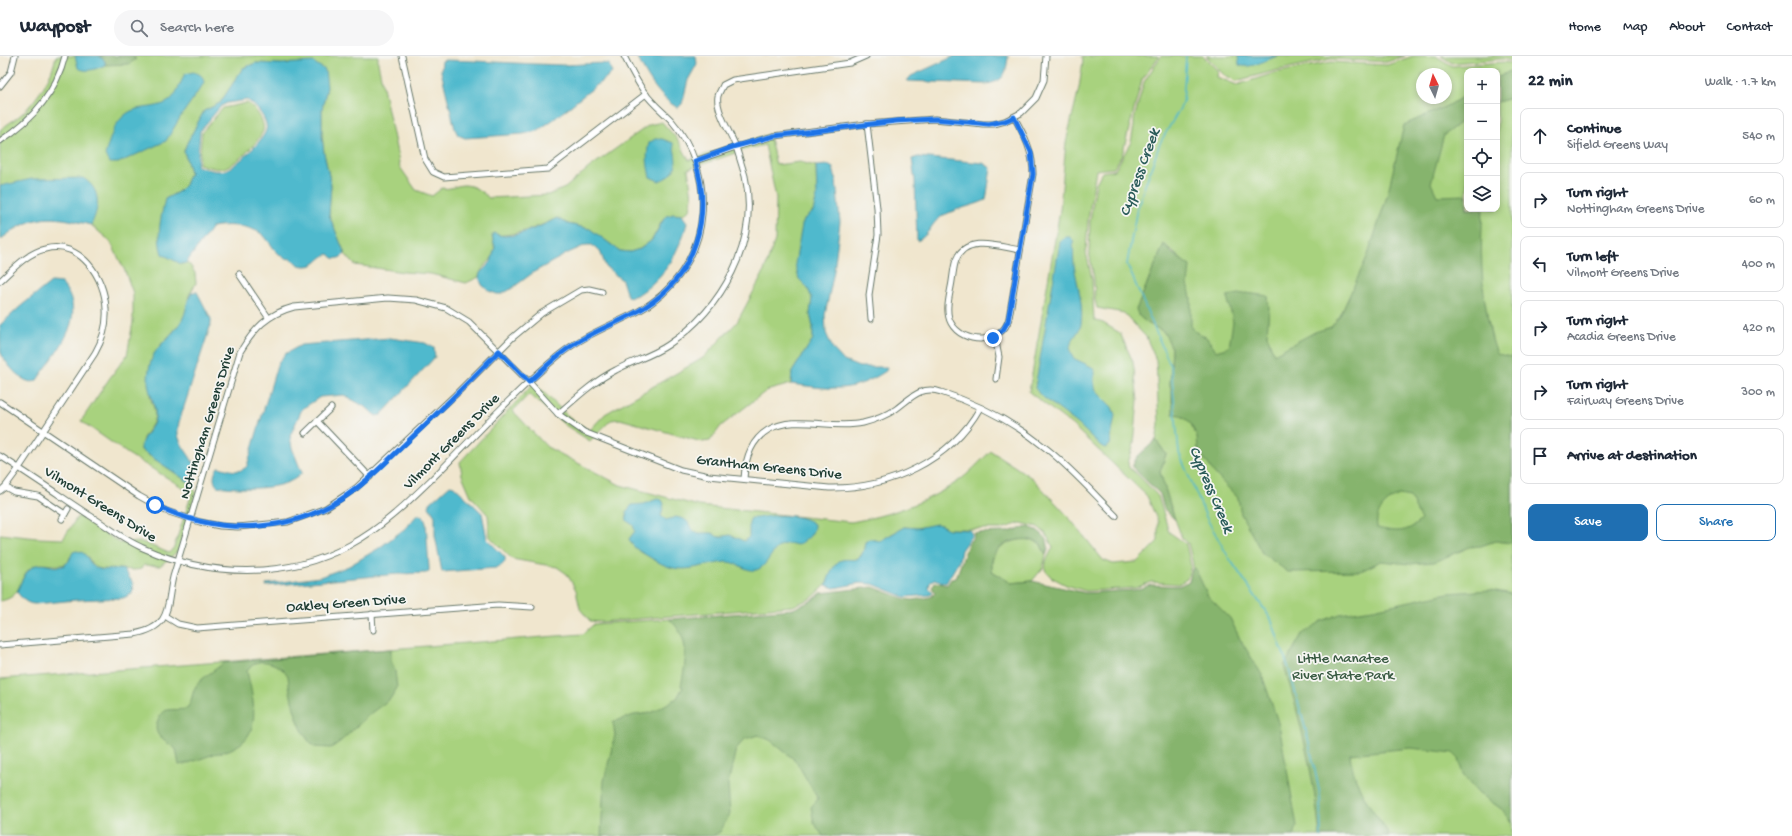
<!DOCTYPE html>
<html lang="en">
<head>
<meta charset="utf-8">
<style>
	:root { --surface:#fff; --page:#f6f6f7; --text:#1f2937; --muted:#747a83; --line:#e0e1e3; --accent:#1f6fb2 }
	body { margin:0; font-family:"Gochi Hand",sans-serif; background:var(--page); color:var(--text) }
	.controls { position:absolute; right:12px; top:12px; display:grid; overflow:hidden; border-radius:8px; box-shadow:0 2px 6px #0003 }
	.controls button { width:36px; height:36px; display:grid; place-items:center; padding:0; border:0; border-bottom:1px solid var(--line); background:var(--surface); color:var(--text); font:20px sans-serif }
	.compass { position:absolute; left:1416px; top:12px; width:36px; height:36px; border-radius:50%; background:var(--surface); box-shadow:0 2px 6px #0003; rotate:355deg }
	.stop { position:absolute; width:12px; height:12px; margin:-9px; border:3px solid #1a73e8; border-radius:50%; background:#fff }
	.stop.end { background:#1a73e8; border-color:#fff; box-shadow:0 1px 4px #0008 }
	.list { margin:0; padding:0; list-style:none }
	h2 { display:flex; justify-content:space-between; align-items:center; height:52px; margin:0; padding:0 16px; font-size:17px }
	h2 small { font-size:13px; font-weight:400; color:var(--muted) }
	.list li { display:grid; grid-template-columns:26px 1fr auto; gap:12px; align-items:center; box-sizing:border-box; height:56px; margin:0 8px 8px; padding:0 8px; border:1px solid var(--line); border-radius:8px }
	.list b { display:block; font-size:15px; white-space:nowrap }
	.list p { margin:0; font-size:13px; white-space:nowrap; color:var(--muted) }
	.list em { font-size:13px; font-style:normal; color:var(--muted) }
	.actions { display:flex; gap:8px; padding:12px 16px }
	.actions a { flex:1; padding:9px 0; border:1px solid var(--accent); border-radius:8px; text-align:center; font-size:14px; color:var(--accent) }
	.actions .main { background:var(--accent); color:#fff }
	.icon { flex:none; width:22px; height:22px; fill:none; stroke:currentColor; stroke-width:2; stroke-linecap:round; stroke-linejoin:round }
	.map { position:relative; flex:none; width:1512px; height:780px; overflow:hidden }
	header { display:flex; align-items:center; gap:24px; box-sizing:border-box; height:56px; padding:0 20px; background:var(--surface); border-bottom:1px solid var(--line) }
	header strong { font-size:19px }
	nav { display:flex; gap:22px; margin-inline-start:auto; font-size:14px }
	.search { width:280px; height:36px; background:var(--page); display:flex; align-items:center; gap:10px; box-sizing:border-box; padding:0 14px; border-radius:22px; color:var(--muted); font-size:15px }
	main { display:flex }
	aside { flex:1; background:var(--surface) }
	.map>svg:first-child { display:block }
	.green { fill:#a8d27e; stroke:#648859; fill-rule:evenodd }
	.forest { fill:#86b46d; stroke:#527850; fill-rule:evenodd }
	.water { fill:#50b9cd; stroke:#387b80; fill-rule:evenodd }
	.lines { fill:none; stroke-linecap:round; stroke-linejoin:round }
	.stream { stroke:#50b9cd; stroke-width:1.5 }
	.minor-casing { stroke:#68786a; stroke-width:7 }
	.minor { stroke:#fff; stroke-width:5 }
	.route { stroke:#1a73e8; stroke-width:5 }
	.labels { text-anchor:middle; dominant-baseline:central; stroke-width:3.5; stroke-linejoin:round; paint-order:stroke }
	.street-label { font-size:15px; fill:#1f3d34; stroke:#f6f6f2 }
	.park-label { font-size:15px; fill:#3a5b43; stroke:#f6f6f2 }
	.water-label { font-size:16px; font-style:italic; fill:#2b5c5a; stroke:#f6f6f2 }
</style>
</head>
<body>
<header>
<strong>Waypost</strong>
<div class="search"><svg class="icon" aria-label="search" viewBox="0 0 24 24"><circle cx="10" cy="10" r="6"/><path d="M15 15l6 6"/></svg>Search here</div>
<nav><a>Home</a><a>Map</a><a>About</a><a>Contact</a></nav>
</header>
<main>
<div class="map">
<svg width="1512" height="780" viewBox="0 0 1512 780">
	<rect width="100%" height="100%" fill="#f6f6f2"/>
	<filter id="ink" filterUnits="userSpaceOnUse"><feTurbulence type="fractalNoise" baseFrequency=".025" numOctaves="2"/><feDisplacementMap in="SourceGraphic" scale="8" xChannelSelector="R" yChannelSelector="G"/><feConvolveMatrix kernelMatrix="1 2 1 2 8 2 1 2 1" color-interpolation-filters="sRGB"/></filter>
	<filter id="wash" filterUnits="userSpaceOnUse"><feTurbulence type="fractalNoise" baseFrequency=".012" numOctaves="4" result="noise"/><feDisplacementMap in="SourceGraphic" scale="16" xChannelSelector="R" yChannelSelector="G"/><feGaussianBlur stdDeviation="0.9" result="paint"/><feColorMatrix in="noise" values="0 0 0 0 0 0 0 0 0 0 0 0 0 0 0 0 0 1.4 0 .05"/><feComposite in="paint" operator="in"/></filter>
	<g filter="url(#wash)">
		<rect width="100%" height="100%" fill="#f0e6ce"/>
		<!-- green -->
		<g class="green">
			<path d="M 56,0 L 378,0 L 378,7 L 400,111 L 416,134 L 432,140 L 442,132 C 451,134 456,129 464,129 C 474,129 482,136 489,142 L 548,139 L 565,132 L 590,111 L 649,69 L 662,66 L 678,84 L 689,104 L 769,78 L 776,109 L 800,106 L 816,110 L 817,140 L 813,156 L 806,162 L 799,223 L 807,231 L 812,242 L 810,258 L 813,271 L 813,283 L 792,316 L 791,328 L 766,335 L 721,370 L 710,385 L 702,386 L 620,363 L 611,364 L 590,385 L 565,369 L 529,338 L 513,355 L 547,391 L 620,429 L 699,450 L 851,466 C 887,460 926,447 957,426 C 969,418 980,405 991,395 L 1032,422 L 1066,458 L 1103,504 L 1113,508 L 1137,506 L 1158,485 L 1158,466 L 1147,440 L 1072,369 L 1029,336 L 1060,154 L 1066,86 L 1079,32 L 1083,5 L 1082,0 L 1158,0 L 1157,3 L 1142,24 L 1122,99 L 1114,112 L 1096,114 L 1088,164 L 1086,196 L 1092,223 L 1094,264 L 1103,267 L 1120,277 L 1133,306 L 1138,344 L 1134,388 L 1128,407 L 1129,412 L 1138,419 L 1158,440 L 1169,476 L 1186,488 L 1191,510 L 1187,523 L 1179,528 L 1151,526 L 1135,532 L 1086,535 L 1066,529 L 1051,521 L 1045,514 L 1046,505 L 1053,491 L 1046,478 L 1038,471 L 1021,467 L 1001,473 L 948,473 L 941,469 L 936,469 L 917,472 L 904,471 L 880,485 L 865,486 C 863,502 858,505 842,504 L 832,516 L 826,529 L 812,542 L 793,550 L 601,566 L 590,565 L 580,553 L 576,534 L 567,518 L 557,511 L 512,503 L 490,481 L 488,459 L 471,440 L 462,419 L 460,406 L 534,327 L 567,359 L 589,375 L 605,358 L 703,302 L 737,266 L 763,218 L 775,184 L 776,142 L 765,89 L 747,93 L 688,113 L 692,141 L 690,154 L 682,159 L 673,158 L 662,165 L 652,184 L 640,193 L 630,196 L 620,195 L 590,173 L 568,168 L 557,162 C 536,173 515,179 492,180 C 501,208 482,204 479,221 L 466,227 L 431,218 L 404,216 L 355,209 L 345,198 L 329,159 L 331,129 L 324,97 L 322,80 L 322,53 L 327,31 L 281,8 L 256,7 L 243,12 L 220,47 L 204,55 L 187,87 L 184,95 L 190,116 L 185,129 L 178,136 L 165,143 L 181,208 L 186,207 L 190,209 L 195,217 L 196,227 L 189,239 L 185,259 L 181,267 L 156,294 L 150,341 L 154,352 L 155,360 L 153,367 L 143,382 L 141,394 L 190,427 L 196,436 L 178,495 L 160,510 L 144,509 L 141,513 C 133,515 127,513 119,513 C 105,512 96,518 88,501 L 70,501 L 68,507 C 55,513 43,504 32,511 C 17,520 25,541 0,545 L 0,478 L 37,482 L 63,483 L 78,460 L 120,487 L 142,486 L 169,497 L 174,491 L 192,437 L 128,398 L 81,365 L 109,323 L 127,299 L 133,266 L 133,237 L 125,215 L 110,185 L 91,169 L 62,161 L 34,163 L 10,176 L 0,184 L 0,74 C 7,68 16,63 23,57 C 38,42 52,21 56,0 Z"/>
			<path d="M 1161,0 L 1203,0 L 1218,15 L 1217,21 L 1237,29 L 1274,17 L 1331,6 L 1387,9 L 1413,0 L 1436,0 L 1452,10 L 1503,6 L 1512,7 L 1512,14 L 1497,22 L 1497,15 L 1467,15 L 1467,38 L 1451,48 L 1467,52 L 1467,153 L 1497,153 L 1497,46 L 1512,42 L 1512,780 L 0,780 L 0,623 L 583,578 L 594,568 L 669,563 L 679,571 L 1194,531 L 1193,508 L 1188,487 L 1182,482 L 1169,447 L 1160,416 L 1166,398 L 1156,384 L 1159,369 L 1156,304 L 1146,281 L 1124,257 L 1097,252 L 1095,244 L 1094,222 L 1089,196 L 1090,165 L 1096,127 L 1102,116 L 1115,114 L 1131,86 L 1134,70 L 1134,63 L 1144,26 ZM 1422,18 L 1446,18 L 1446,42 L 1422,42 ZM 1164,188 L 1183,205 L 1172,347 L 1172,336 L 1170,329 L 1172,292 L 1164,276 L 1136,254 Z"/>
			<polygon points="1206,0 1405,0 1387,6 1331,3 1274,15 1236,25 1223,18"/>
			<polygon points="1441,0 1512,0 1512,5 1503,3 1452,7"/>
			<path d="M 247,47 C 254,50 266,66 263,75 C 258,87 236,109 223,112 C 216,114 206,110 199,108 L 202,76 L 223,52 Z"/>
			<path d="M 1026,482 L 1040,487 L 1046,499 L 1043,512 L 1032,525 L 1011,527 L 992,515 C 990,490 1006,487 1026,482 Z"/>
		</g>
		<!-- forest -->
		<g class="forest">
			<polygon points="99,0 134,0 134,2 136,3 129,8 105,9 105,5"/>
			<polygon points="1512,14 1512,42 1497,46 1497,22"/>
			<path d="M 1467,38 L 1467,61 L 1444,79 L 1431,127 L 1437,140 L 1467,139 L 1467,153 L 1483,153 C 1480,195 1481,228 1489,269 C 1491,280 1493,288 1497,298 L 1512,301 L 1512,487 L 1495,485 L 1481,490 L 1470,491 L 1434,506 L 1410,508 L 1381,505 L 1361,515 L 1288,516 L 1262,497 L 1241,458 L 1238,442 L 1215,418 L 1198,394 L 1197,381 L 1190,366 L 1180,359 L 1173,358 L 1172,336 L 1170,329 L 1172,292 L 1164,276 L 1147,267 L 1139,260 L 1136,254 L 1164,188 L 1172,197 L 1190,210 L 1188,228 L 1191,242 L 1191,272 L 1207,282 L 1216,295 L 1229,291 L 1233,266 L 1227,240 L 1246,237 L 1268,240 L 1269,253 L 1267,279 L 1274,298 L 1315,276 L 1331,271 L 1340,260 L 1368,199 L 1387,140 L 1404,69 L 1451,48 ZM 1399,439 L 1410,441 L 1421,464 C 1406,478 1396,476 1377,472 C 1375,455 1385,446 1399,439 Z"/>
			<polygon points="1156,384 1166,398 1160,416 1175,464 1164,453 1160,438 1132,411 1137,401"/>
			<path d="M 1028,471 C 1041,474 1053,485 1046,499 L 1040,487 C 1027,480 1003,484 995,497 C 991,502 992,509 992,515 L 1011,527 L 1032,525 L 1086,537 L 1135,534 L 1151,529 L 1179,530 L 1189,525 L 1192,513 L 1195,512 L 1208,540 L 1230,562 L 1240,583 L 1262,619 L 1279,669 L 1297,770 L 1294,780 L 823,780 L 814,767 L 811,751 L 818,743 L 796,705 L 770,684 L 758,679 L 745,683 L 736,693 L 728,728 L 730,758 L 720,776 L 712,780 L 601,780 L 604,725 L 615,679 L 613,666 L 634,659 L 651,657 L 677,642 L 683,631 L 681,630 C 686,605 691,582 669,563 L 793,553 L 813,544 L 821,537 L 873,531 L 905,543 L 913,544 L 931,541 L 935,537 L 932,531 L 935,526 L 947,529 L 951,523 L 956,522 L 968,488 L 974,480 L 973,477 L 1007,476 Z"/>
			<path d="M 1491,534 L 1512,538 L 1512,767 L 1500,752 L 1479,737 L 1463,719 L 1459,703 L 1453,697 L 1411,692 L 1350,698 C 1352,719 1362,739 1374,756 C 1379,764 1386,771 1389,780 L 1320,780 C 1314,722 1301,665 1284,610 L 1302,578 L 1322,565 L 1340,558 L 1373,553 L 1448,537 Z"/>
			<path d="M 391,593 L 391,604 L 395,615 L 397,632 L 390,643 L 371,657 L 341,685 L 331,692 L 314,691 C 298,676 290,642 288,620 C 283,611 265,601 254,608 C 252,609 249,613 247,615 C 252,639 264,677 235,691 C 229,695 221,696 214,698 C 202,702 192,707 179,709 L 176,693 C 164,684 150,679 159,662 C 161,658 162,655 167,654 C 173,653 180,654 186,653 C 193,646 191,638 196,630 C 203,620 215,615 223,607 Z"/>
		</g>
		<!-- water -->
		<g class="water">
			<path d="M 75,0 L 99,0 L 105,5 L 105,9 C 96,13 87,17 78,12 Z"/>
			<path d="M 637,0 L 696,0 L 697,8 L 688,24 L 682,48 L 678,52 C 659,42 645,18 637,0 Z"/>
			<path d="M 955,0 L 1008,0 C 1006,18 1005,25 986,28 L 907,25 L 911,20 Z"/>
			<path d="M 1238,0 L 1278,0 C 1267,3 1250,14 1239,9 Z"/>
			<path d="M 445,4 C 485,5 524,8 563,9 C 576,9 599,6 609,8 L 612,17 L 554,63 L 537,75 L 523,78 L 465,82 L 458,79 L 455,73 L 441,15 L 442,5 Z"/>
			<path d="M 313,6 L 325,14 L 327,31 L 322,53 L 322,80 L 324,97 L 331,129 L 329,159 L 345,198 C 339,203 334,205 329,198 C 319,200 318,210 306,210 C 299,210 297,208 293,204 C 290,202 287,203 284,202 C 276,197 271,188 265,181 C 254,169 227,168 212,171 L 186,207 L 181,208 L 162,198 C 156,180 161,161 165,143 L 178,136 L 185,129 L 190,116 L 184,95 L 187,87 L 204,55 L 220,47 L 243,12 L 256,7 L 281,8 ZM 247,44 C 255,48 269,65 266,74 C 263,85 236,111 225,114 C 216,117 205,112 197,110 L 200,75 L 221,50 L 227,47 Z"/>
			<path d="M 193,16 C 200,18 203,19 204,27 L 181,60 L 166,85 L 118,107 L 109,107 L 105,99 C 111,79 117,54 143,52 C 151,51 162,50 169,45 C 177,39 180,27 185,18 Z"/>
			<path d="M 655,83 L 662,83 L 673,87 C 677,106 680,117 659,125 L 650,121 C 647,109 646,99 649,87 Z"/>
			<path d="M 918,101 L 983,107 L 991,112 L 986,144 C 971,151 955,152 941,161 C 931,167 929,180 917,185 L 915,125 L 912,103 Z"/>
			<path d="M 828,109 L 833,112 L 836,124 L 840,166 L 834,215 L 825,259 L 826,277 L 833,293 L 844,305 L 859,311 L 887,311 L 886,315 C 851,338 830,333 791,328 L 792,316 L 813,283 L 813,271 L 810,258 L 812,242 L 807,231 L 799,223 L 795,208 L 802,169 L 805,162 L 813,156 L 817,140 L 816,110 Z"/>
			<path d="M 83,122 C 101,133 100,151 91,169 C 52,159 33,157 0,184 L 0,130 L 32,123 Z"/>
			<path d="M 673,158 L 682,159 L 687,166 C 685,178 679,189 674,200 C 670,211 639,246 627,240 L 622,224 L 606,211 L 600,195 L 592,189 L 586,189 L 568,197 L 534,216 L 511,233 L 502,238 L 497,238 L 489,235 L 482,229 L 479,221 L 480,217 L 491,206 L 495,191 L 492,180 L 493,177 C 497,178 501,180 505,180 C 520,180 544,169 557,162 L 568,168 L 590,173 L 620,195 L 630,196 L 640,193 L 652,184 L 665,161 Z"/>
			<path d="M 1064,181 L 1070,181 L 1073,184 C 1074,193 1073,201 1074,209 C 1077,228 1084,249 1081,268 C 1079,280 1064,286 1073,302 L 1092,311 L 1094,314 L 1094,331 L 1100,339 L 1112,351 L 1115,359 L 1110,389 L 1106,392 L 1101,390 L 1078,368 L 1040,339 L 1035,332 L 1060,186 Z"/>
			<path d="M 51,226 L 61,227 C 91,260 56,296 37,324 C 26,333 5,307 1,297 C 0,290 0,277 0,269 L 22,249 Z"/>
			<path d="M 192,236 L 197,236 L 211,263 L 211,268 L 179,366 C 178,372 177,377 179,382 C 184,398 204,409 190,427 L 141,394 C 139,381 153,375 155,362 C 157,349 147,336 148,323 C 150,289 164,291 180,267 C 187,258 186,245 192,236 Z"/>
			<path d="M 390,282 L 425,287 L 434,292 L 435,301 L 381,359 L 376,360 L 367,352 L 344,339 L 320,341 L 302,353 L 290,380 L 292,392 L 302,417 C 285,436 239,433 217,430 C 212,424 214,417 218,411 C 229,413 239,419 247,410 L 277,309 L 285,298 L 301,289 Z"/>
			<polygon points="450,429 454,430 482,457 487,483 505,501 505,505 502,509 496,512 442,516 435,479 435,460 429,451 430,447"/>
			<path d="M 657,443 L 662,444 L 664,448 L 661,460 L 666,464 L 676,461 L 684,463 L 688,466 L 692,474 L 699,477 L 712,477 L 718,481 L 730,479 L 744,485 L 749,481 L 749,466 L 751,462 C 759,463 763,460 770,460 C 783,459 804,459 814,468 C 814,480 806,484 797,489 C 771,481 772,510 756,514 C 746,516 738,506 727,506 C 720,506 711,509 703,510 C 677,516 669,513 646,499 C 639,495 632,491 629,483 L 635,475 L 633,469 L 627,465 L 626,456 L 632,449 L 644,448 Z"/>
			<polygon points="417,459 420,459 424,462 426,467 429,512 429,516 426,517 398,518 266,530 267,528 320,521 349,510 379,492 407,471"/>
			<path d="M 936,468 L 941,469 L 948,473 L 970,474 L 972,479 L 961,494 L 959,505 L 946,527 L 934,523 L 930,527 L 929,532 L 933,537 L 930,539 L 905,541 L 873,528 L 860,527 L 834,532 L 826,529 C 829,522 832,511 838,506 C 848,498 862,514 865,486 L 870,483 L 880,485 L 904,471 L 917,472 Z"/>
			<path d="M 76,495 C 88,495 87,506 95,511 C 105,517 114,511 124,514 L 133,527 L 132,538 L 123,542 L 76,544 L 35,548 C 27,548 22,543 17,536 C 35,487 51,521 67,507 C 70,505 71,499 73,496 Z"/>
		</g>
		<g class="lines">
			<!-- stream -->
			<polyline class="stream" points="1186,0 1183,47 1160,87 1137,152 1127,208 1171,311 1179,397 1207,463 1229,502 1271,563 1289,613 1308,682 1320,738 1321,780"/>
		</g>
	</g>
	<g filter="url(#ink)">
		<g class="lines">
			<defs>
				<g id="minor">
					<polyline points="402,0 425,103 433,116 444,121 548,113 646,38"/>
					<polyline points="0,30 11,16 15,0"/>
					<path d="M 1014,61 C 1025,80 1033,96 1033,118 L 1009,262 C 1003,289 963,289 951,267 C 945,256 949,242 951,231 C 953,222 953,212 956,204 C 966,178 1000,191 1020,194"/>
					<polyline points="867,68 877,152 878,179 869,239 871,263"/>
					<path d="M 0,85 C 31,65 56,37 65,0"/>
					<polyline points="695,105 736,91 774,80 867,68 935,63 983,68 994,68 1005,65 1021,57 1036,42 1044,24 1046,0"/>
					<polyline points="239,218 268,261"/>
					<path d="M 0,225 C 13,213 27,197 45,193 C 80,184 105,221 106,253 C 107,268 103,283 95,297 L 19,412 L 5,431 L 0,435"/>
					<polyline points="995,281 999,301 996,323"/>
					<polyline points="0,346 139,440 166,455 200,466 220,470 238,471 288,466 326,452 356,432 455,339 512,282 542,257 581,234 589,233 602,236"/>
					<path d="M 558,358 C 576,342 594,325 616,314 C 632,305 652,300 668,289 C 722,253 760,186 745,120 C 742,110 739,100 736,91 C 731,78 715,53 718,40 C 719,36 722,32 723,29 L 733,24 L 850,7 L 866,0"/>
					<polyline points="317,365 370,421"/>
					<polyline points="305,377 331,352"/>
					<path d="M 0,400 C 30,419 59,439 89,459 C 107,470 124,484 143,492 C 208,521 286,524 350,489 C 384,471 412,442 440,415 C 478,376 516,335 558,300 C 582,280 610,270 637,256 C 674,236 699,199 702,158 C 705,124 693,89 671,64 C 662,55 652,47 645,37 C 637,26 630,12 624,0"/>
					<path d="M 744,423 C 745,404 750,385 768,374 C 795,358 832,374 863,367 C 875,364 886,360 896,353 C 911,342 921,329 941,336 C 979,348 1016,368 1047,393 C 1072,413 1094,438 1116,460"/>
					<polyline points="5,431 14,436 38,440 65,458"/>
					<polyline points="62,463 68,453"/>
					<polyline points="372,558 373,574"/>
					<polyline points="165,560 178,568 197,572 498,549 532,551"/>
					<path d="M 0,589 L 134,578 C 173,571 166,550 173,521 L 240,296 C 254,273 267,258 294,251 L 388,242 L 416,244 L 446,252 L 469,266 L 529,326 L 558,358 L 584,376 L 681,414 L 709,420 L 829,432 C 889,433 950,405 980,352"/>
				</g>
			</defs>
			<!-- minor casing -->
			<use href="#minor" class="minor-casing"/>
			<!-- minor -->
			<use href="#minor" class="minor"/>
		</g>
	</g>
	<g class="lines" filter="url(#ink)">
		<!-- route -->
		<path class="route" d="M 155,449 C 214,478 283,479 340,444 C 364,429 384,408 404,389 C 437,358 468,327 499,295 L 529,326 C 543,313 557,299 573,289 C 596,273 622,266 645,251 C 695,220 713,160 695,105 L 736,90 L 774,80 L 896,65 L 935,63 L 989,68 L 1005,65 L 1014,61 L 1031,96 L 1033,118 L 1008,265 L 1003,274 L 993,282"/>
	</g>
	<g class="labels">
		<!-- street labels -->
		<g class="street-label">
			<text transform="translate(208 367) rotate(-73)">Nottingham Greens Drive</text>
			<text transform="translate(452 386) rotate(-45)">Vilmont Greens Drive</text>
			<text transform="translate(769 412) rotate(6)">Grantham Greens Drive</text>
			<text transform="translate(100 449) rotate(32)">Vilmont Greens Drive</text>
			<text transform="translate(346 548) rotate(-4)">Oakley Green Drive</text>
		</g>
		<!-- park labels -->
		<g class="park-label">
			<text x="1343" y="603">Little Manatee<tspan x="1343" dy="17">River State Park</tspan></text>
		</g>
		<!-- water labels -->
		<g class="water-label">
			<text transform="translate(1141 117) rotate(-70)">Cypress Creek</text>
			<text transform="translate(1210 434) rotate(67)">Cypress Creek</text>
		</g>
	</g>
</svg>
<div class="controls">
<button>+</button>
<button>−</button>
<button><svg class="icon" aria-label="locate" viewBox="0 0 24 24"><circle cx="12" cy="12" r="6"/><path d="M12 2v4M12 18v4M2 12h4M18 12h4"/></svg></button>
<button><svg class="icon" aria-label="layers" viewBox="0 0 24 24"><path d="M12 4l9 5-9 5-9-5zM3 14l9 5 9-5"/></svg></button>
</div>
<svg class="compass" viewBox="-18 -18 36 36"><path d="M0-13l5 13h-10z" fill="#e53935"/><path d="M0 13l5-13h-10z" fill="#747a83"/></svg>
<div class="stop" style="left:155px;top:449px"></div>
<div class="stop end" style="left:993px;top:282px"></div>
</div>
<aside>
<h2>22 min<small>Walk · 1.7 km</small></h2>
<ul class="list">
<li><svg class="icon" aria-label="ahead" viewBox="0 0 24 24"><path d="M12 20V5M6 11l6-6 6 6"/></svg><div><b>Continue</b><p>Sifield Greens Way</p></div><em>540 m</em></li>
<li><svg class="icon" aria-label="right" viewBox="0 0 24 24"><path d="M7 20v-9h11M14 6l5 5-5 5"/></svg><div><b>Turn right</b><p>Nottingham Greens Drive</p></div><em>60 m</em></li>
<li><svg class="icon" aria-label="left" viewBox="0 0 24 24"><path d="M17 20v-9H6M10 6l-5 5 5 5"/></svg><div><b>Turn left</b><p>Vilmont Greens Drive</p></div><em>400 m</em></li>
<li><svg class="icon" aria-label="right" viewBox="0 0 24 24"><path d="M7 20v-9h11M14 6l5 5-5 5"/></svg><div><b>Turn right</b><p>Acadia Greens Drive</p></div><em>420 m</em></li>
<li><svg class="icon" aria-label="right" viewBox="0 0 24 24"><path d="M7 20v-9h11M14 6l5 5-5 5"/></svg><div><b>Turn right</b><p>Fairway Greens Drive</p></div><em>300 m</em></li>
<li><svg class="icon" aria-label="arrive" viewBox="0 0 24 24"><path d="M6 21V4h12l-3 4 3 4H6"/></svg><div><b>Arrive at destination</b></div></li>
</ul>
<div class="actions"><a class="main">Save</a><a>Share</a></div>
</aside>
</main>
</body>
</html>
